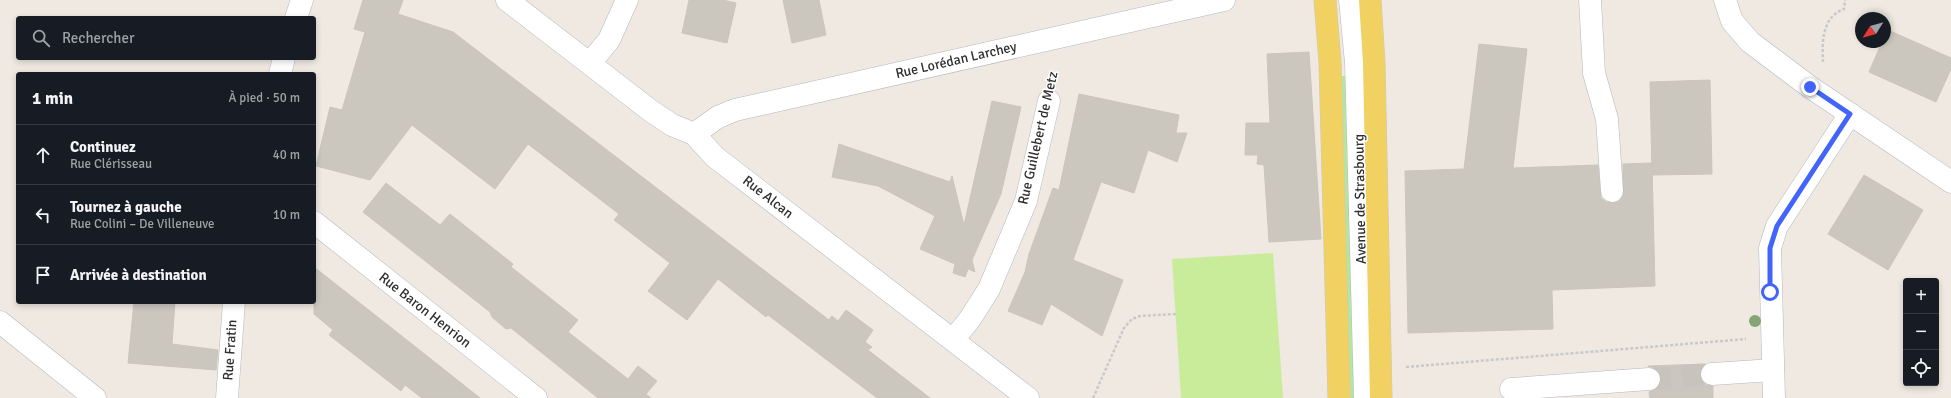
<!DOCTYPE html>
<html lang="fr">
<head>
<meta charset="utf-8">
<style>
	:root { --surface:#171b24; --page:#242831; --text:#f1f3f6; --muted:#9ea1a6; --line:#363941 }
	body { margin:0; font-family:Signika,sans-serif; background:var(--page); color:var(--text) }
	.controls { position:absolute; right:12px; bottom:12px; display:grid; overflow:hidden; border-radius:4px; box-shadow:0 2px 6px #0003 }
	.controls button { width:36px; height:36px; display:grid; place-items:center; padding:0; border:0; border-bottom:1px solid var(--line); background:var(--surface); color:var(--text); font:20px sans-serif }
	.compass { position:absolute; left:1855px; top:12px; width:36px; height:36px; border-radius:50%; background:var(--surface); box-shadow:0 2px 6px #0003; rotate:233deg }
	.stop { position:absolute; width:12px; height:12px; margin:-9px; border:3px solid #4264fb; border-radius:50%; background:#fff }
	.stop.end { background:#4264fb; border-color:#fff; box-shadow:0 1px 4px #0008 }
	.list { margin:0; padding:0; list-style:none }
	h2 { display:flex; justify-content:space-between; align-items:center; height:52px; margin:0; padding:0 16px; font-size:17px }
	h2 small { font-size:13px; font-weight:400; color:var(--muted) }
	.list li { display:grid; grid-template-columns:26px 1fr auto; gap:12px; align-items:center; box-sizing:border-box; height:60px; padding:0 16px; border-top:1px solid var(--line) }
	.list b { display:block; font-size:15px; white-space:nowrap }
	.list p { margin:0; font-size:13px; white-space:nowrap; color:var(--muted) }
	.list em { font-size:13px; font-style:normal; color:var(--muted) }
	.icon { flex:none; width:22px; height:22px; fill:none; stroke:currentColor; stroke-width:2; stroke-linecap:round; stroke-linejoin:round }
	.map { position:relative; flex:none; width:1951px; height:398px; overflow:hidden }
	.search { position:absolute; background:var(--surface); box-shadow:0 2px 6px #0003; left:16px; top:16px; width:300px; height:44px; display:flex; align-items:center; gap:10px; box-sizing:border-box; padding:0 14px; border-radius:4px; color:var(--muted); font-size:15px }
	.panel { position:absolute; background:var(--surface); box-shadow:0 2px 6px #0003; left:16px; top:72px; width:300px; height:232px; border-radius:4px }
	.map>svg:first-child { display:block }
	.green { fill:#b6e59e }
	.pitch { fill:#c9ec9a }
	.building { fill:#cbc7bf; stroke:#cbc5ba }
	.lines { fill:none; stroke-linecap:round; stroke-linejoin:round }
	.minor-tunnel { stroke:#c8c4bd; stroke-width:22; stroke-dasharray:22 11; stroke-linecap:butt }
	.minor-casing { stroke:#b4b7c1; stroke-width:23 }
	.major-casing { stroke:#c9c9c9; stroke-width:23 }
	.path { stroke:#c9c9c9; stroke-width:2.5; stroke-dasharray:3 2; stroke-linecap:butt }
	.minor { stroke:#fff; stroke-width:22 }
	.major { stroke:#f2d163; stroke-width:22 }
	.tree { fill:#84a574 }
	.route { stroke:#4264fb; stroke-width:5 }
	.labels { text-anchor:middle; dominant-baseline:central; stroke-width:3; stroke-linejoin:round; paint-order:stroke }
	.street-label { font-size:14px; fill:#2e2e2e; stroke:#fff }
</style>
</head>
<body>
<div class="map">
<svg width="1951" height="398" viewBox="0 0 1951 398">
	<rect width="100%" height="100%" fill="#efe9e1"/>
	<!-- green -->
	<polygon class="green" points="1341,76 1347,76 1355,398 1349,398"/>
	<!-- pitch -->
	<polygon class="pitch" points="1273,253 1283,398 1181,398 1172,259"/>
	<!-- building -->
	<g class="building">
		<polygon points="363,0 403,0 398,14 453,32 829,320 832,316 838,321 846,310 873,330 865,342 872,347 868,350 930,398 877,398 768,315 766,317 718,279 687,320 648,291 670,263 614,220 619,214 528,144 495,189 412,125 370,180 316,166 330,107 342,110 365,32 354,29"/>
		<polygon points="689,0 723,0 736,3 727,43 682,33"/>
		<polygon points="783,0 819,0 826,35 792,43"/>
		<polygon points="1888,30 1951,58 1951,69 1936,102 1869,72 1882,42 1885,42"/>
		<polygon points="1479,44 1527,49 1513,168 1598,165 1601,198 1606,202 1612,203 1619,201 1623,196 1623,164 1652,163 1655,286 1552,290 1553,329 1408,333 1405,171 1464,169"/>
		<polygon points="1309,52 1321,239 1269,242 1264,165 1257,164 1258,155 1245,155 1246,123 1270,123 1267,54"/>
		<polygon points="1710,80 1712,174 1652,175 1650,82"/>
		<polygon points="1079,94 1179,115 1176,133 1187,133 1177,162 1148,150 1134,193 1101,182 1073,260 1123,280 1102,336 1051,304 1042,325 1008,311 1025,272 1029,254 1053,188 1059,190"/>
		<polygon points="992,101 1021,107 1001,194 972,260 975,272 968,269 965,277 953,273 955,264 920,249 935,216 878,186 832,177 839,144 950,182 952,176 964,225"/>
		<polygon points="1864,175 1923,210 1888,270 1828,234"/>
		<polygon points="386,183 440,225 450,214 513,264 511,267 578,320 568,332 628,379 638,366 657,381 646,394 651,398 598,398 511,328 506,329 492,317 490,312 363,212"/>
		<polygon points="314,267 403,337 480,398 422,398 405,385 401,391 329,335 333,330 314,314"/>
		<polygon points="134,302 175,302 172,344 218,350 216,370 128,363"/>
		<polygon points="1705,364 1701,369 1700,375 1701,381 1706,385 1713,386 1713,398 1650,398 1649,392 1656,389 1660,384 1661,378 1659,372 1654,368 1648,366"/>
	</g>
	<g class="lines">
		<!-- minor-tunnel -->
		<polyline class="minor-tunnel" points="1649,379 1712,374"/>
		<defs>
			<g id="minor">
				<polyline points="507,0 651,111 672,125 694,134 715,157 1028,398"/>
				<polyline points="1350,0 1356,63 1365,398"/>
				<polyline points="1590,0 1594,73 1607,119 1612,191"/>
				<polyline points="1725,0 1732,21 1750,42 1810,87 1951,182"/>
				<polyline points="296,18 302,0"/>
				<polyline points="590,63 609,40 627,0"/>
				<polyline points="280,74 284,58"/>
				<polyline points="694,134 718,117 735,110 1224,0"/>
				<polyline points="314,222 536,398"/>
				<polyline points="0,322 95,398"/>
				<polyline points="953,340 970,319 989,289 1026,201 1049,101"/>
				<polyline points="1712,374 1773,370"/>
				<polyline points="1511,389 1649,379"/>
				<polyline points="227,398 234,302"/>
				<polyline points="1774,398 1770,248 1777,226 1850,114"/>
			</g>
			<g id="major">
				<polyline points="1325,0 1330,62 1339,398"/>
				<polyline points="1370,0 1374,63 1381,398"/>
			</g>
		</defs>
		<!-- minor casing -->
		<use href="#minor" class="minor-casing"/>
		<!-- major casing -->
		<use href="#major" class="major-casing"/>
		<!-- path -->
		<g class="path">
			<path d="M 1823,62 C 1822,42 1822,17 1844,9 L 1845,0"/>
			<polyline points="1406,367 1746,339"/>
			<polyline points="1093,398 1124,328 1132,319 1140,316 1176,314"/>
		</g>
		<!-- minor -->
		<use href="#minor" class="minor"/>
		<!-- major -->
		<use href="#major" class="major"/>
	</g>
	<!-- trees -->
	<circle class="tree" cx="1755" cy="321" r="6"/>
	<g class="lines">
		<!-- route -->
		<polyline class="route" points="1770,292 1770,248 1777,226 1850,114 1810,87"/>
	</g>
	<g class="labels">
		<!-- street labels -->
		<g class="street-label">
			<text transform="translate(956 60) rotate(-13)">Rue Lorédan Larchey</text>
			<text transform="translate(1038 138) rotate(-77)">Rue Guillebert de Metz</text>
			<text transform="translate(768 197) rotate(38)">Rue Alcan</text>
			<text transform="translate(1360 199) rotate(-91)">Avenue de Strasbourg</text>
			<text transform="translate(425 310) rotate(38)">Rue Baron Henrion</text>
			<text transform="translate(230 350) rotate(-86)">Rue Fratin</text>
		</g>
	</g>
</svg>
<div class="controls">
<button>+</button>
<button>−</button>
<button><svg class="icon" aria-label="locate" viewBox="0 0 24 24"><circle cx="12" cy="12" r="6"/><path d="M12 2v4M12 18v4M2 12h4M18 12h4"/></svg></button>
</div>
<svg class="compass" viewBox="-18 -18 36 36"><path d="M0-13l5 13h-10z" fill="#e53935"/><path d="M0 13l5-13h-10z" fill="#9ea1a6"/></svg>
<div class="stop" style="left:1770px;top:292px"></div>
<div class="stop end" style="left:1810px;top:87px"></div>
<div class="search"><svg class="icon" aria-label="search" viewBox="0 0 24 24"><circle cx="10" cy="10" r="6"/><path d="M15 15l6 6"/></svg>Rechercher</div>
<section class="panel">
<h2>1 min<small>À pied · 50 m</small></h2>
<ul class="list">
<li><svg class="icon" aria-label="ahead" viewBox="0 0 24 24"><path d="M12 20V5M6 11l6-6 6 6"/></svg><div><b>Continuez</b><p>Rue Clérisseau</p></div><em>40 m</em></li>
<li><svg class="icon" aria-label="left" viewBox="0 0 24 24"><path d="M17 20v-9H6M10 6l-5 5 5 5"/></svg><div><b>Tournez à gauche</b><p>Rue Colini – De Villeneuve</p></div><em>10 m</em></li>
<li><svg class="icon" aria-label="arrive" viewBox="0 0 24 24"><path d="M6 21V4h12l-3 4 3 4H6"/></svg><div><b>Arrivée à destination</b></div></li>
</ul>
</section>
</div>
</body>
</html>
